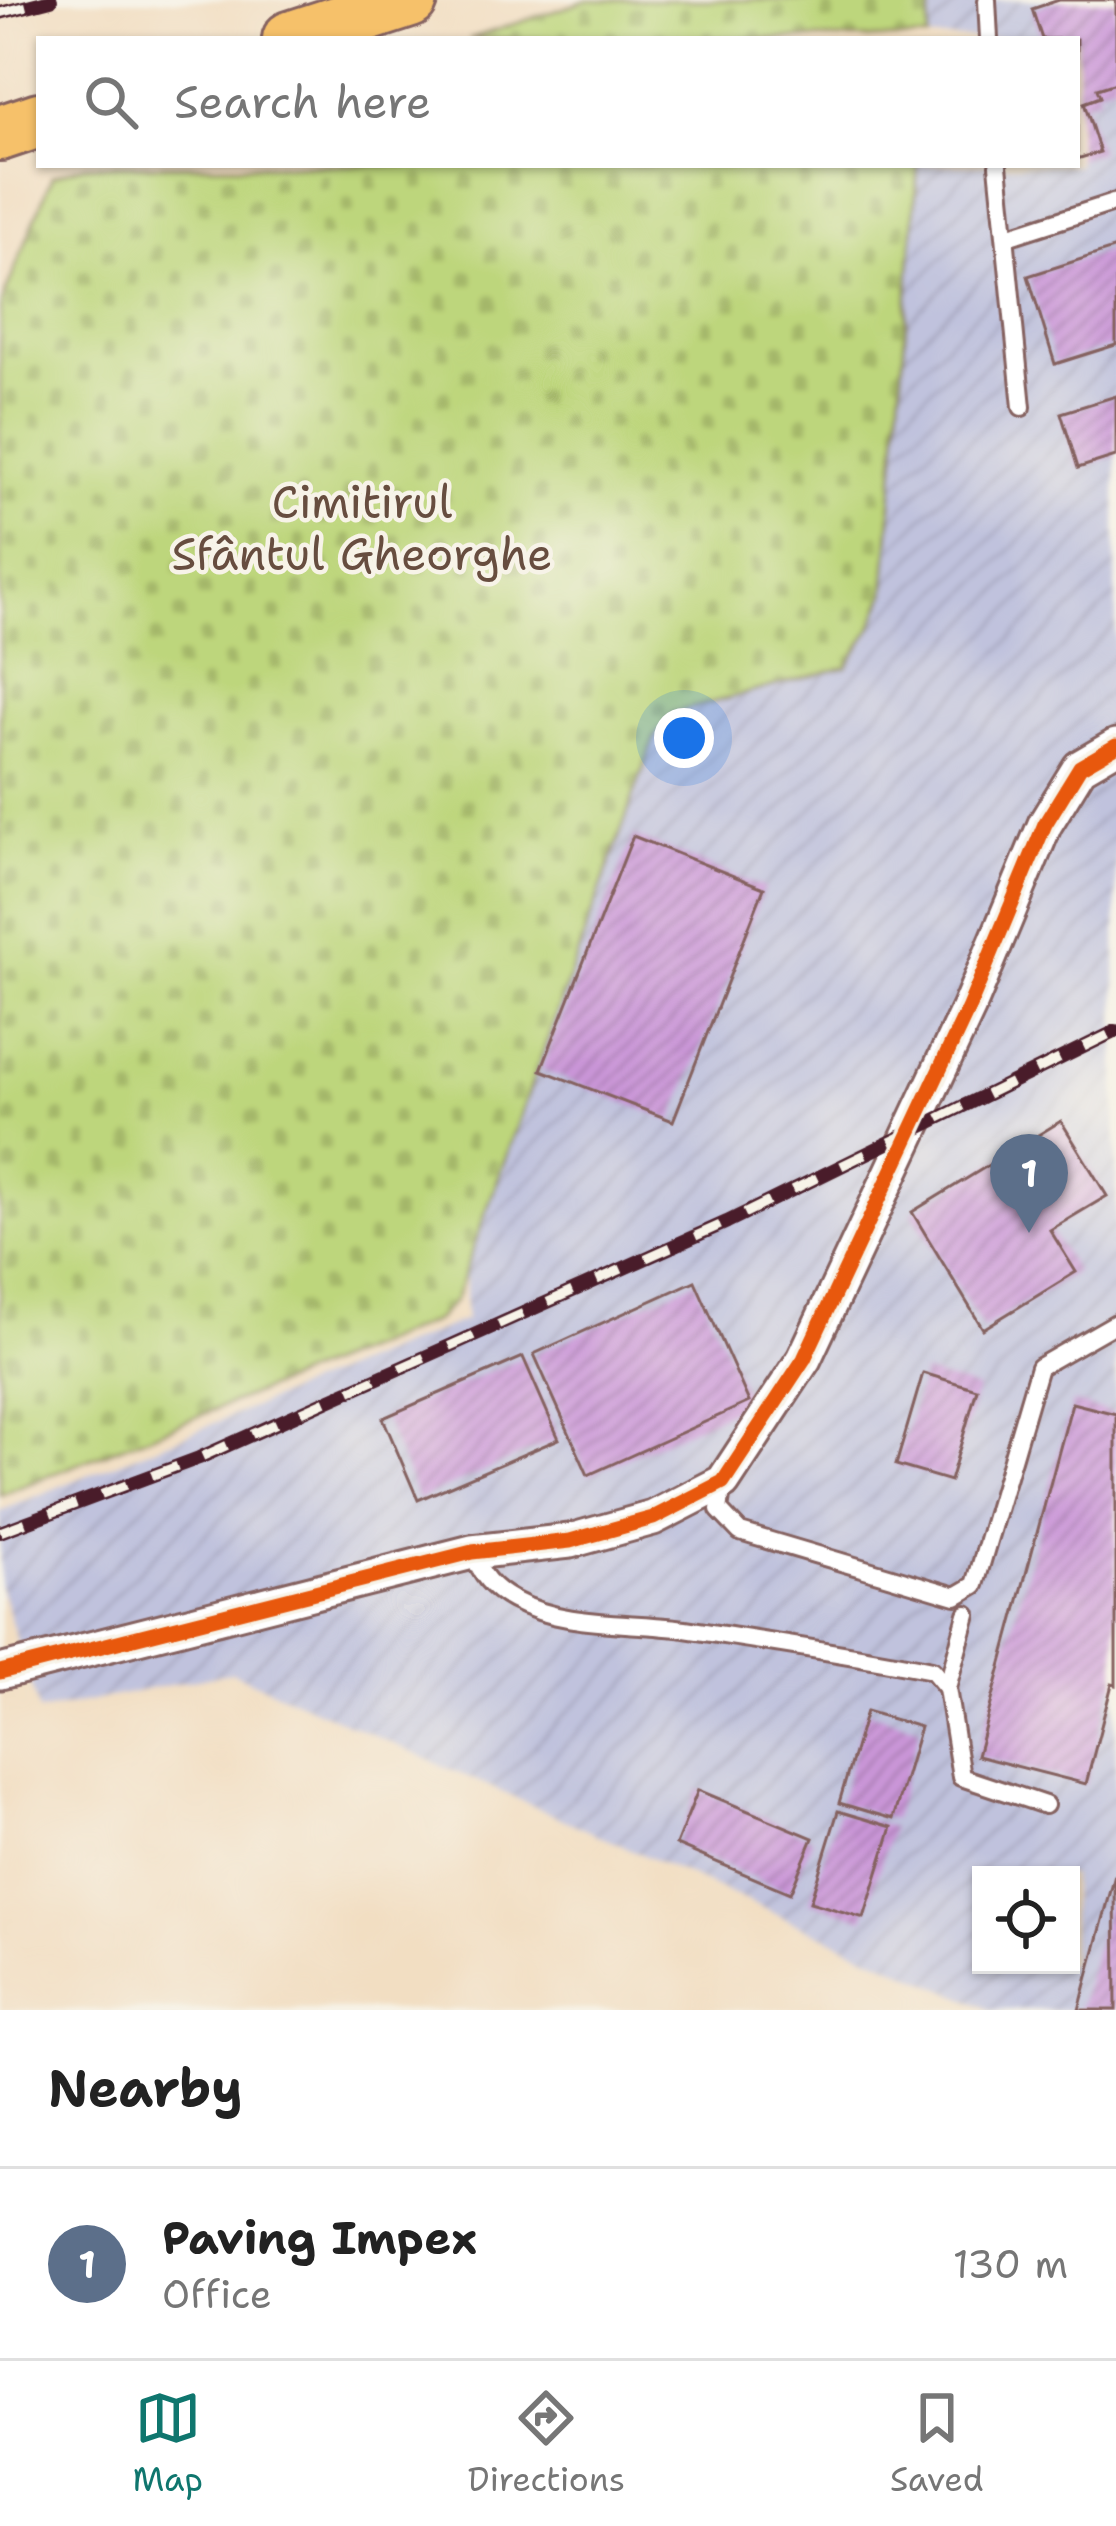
<!DOCTYPE html>
<html lang="en">
<head>
<meta charset="utf-8">
<style>
	:root { --surface:#fff; --page:#f6f6f6; --text:#222; --muted:#767676; --line:#e0e0e0; --accent:#0f766e }
	body { margin:0; font-family:"Shantell Sans",sans-serif; background:var(--page); color:var(--text) }
	.controls { position:absolute; right:36px; bottom:36px; display:grid; overflow:hidden; border-radius:0px; box-shadow:0 3px 9px #0004 }
	.controls button { width:108px; height:108px; display:grid; place-items:center; padding:0; border:0; border-bottom:3px solid var(--line); background:var(--surface); color:var(--text); font:60px sans-serif }
	.you { position:absolute; left:684px; top:738px; width:42px; height:42px; margin:-30px; border:9px solid #fff; border-radius:50%; background:#1a73e8; box-shadow:0 0 0 18px #1a73e833 }
	.badge { display:grid; place-items:center; width:78px; height:78px; border-radius:50%; background:var(--accent); color:#fff; font-size:39px; font-weight:700 }
	.pin { position:absolute; translate:-50% -99px; filter:drop-shadow(0 3px 6px #0008) }
	.pin::after { content:''; position:absolute; top:63px; width:42px; height:36px; background:inherit; clip-path:polygon(0 0,100% 0,50% 100%) }
	.list { margin:0; padding:0; list-style:none }
	h2 { display:flex; justify-content:space-between; align-items:center; height:156px; margin:0; padding:0 48px; font-size:51px }
	h2 small { font-size:39px; font-weight:400; color:var(--muted) }
	.list li { display:grid; grid-template-columns:78px 1fr auto; gap:36px; align-items:center; box-sizing:border-box; height:192px; padding:0 48px; border-top:3px solid var(--line) }
	.list b { display:block; font-size:45px; white-space:nowrap }
	.list p { margin:0; font-size:39px; white-space:nowrap; color:var(--muted) }
	.list em { font-size:39px; font-style:normal; color:var(--muted) }
	.icon { flex:none; width:66px; height:66px; fill:none; stroke:currentColor; stroke-width:2; stroke-linecap:round; stroke-linejoin:round }
	.map { position:relative; flex:none; width:1116px; height:2010px; overflow:hidden }
	.search { position:absolute; background:var(--surface); box-shadow:0 3px 9px #0004; left:36px; right:36px; top:36px; height:132px; display:flex; align-items:center; gap:30px; box-sizing:border-box; padding:0 42px; border-radius:0px; color:var(--muted); font-size:45px }
	.sheet { height:348px; background:var(--surface) }
	nav { display:flex; justify-content:space-around; align-items:center; box-sizing:border-box; height:168px; border-top:3px solid var(--line); background:var(--surface); font-size:33px; color:var(--muted) }
	nav a { display:grid; justify-items:center; gap:6px }
	nav .on { color:var(--accent) }
	.map>svg:first-child { display:block }
	.industrial { fill:url(#industrial-furrows); fill-rule:evenodd }
	.cemetery { fill:url(#cemetery-stones); stroke:#847a54; stroke-width:3 }
	.building { fill:url(#building-hatch) }
	.lines { fill:none; stroke-linecap:round; stroke-linejoin:round }
	.service-casing { stroke:#856260; stroke-width:22 }
	.minor-casing { stroke:#856260; stroke-width:39 }
	.primary-casing { stroke:#856260; stroke-width:60 }
	.service { stroke:#fff; stroke-width:16 }
	.minor { stroke:#fff; stroke-width:33 }
	.primary { stroke:#f6c16b; stroke-width:54 }
	.rail-casing { stroke:#4a1f2b; stroke-width:14 }
	.rail { stroke:#f7f3e8; stroke-width:9; stroke-dasharray:27; stroke-linecap:butt }
	.cycleway-casing { stroke:#f7f3e8; stroke-width:22 }
	.cycleway { stroke:#e8590c; stroke-width:15 }
	.labels { text-anchor:middle; dominant-baseline:central; stroke-width:9; stroke-linejoin:round; paint-order:stroke }
	.park-label { font-size:45px; fill:#674d3f; stroke:#f7f3e8 }
</style>
</head>
<body>
<div class="map">
<svg width="1116" height="2010" viewBox="0 0 1116 2010">
	<defs>
		<pattern id="industrial-furrows" width="10" height="10" patternUnits="userSpaceOnUse" patternTransform="scale(3)"><rect width="10" height="10" fill="#c0c2dd"/><path d="M-1 1l2-2M0 10L10 0M9 11l2-2" fill="none" stroke="#a6a6be"/></pattern>
		<pattern id="cemetery-stones" width="16" height="16" patternUnits="userSpaceOnUse" patternTransform="scale(3)"><rect width="16" height="16" fill="#bdd67c"/><path d="M2 7V4a2 2 0 0 1 4 0v3zM10 15v-3a2 2 0 0 1 4 0v3z" fill="#a4b76b"/></pattern>
		<pattern id="building-hatch" width="6" height="6" patternUnits="userSpaceOnUse" patternTransform="scale(3)"><rect width="6" height="6" fill="#ca96d8"/><path d="M-1 1l2-2M0 6l6-6M5 7l2-2" fill="none" stroke="#a67aaf"/></pattern>
	</defs>
	<rect width="100%" height="100%" fill="#f7f3e8"/>
	<filter id="ink" filterUnits="userSpaceOnUse"><feTurbulence type="fractalNoise" baseFrequency=".00833" numOctaves="2"/><feDisplacementMap in="SourceGraphic" scale="24" xChannelSelector="R" yChannelSelector="G"/><feConvolveMatrix kernelMatrix="1 2 1 2 8 2 1 2 1" color-interpolation-filters="sRGB"/></filter>
	<filter id="wash" filterUnits="userSpaceOnUse"><feTurbulence type="fractalNoise" baseFrequency=".004" numOctaves="4" result="noise"/><feDisplacementMap in="SourceGraphic" scale="48" xChannelSelector="R" yChannelSelector="G"/><feGaussianBlur stdDeviation="2.7" result="paint"/><feColorMatrix in="noise" values="0 0 0 0 0 0 0 0 0 0 0 0 0 0 0 0 0 1.4 0 .05"/><feComposite in="paint" operator="in"/></filter>
	<g filter="url(#wash)">
		<rect width="100%" height="100%" fill="#f2dec2"/>
		<!-- industrial -->
		<path class="industrial" d="M 931,0 L 1116,0 L 1116,2010 L 991,2010 L 232,1672 L 39,1712 L 0,1586 L 0,1511 L 465,1320 L 465,1269 L 655,736 L 672,713 L 847,667 L 872,628 L 885,595 L 918,165 L 1077,165 L 1077,39 L 928,39 ZM 981,1875 L 1071,1875 L 1071,1965 L 981,1965 Z"/>
		<!-- cemetery -->
		<g class="cemetery">
			<polygon points="588,0 931,0 928,39 469,39"/>
			<polygon points="85,165 918,165 885,595 872,628 847,667 672,713 655,736 455,1300 436,1320 379,1344 0,1495 0,307 52,176"/>
		</g>
		<g id="blocks">
			<!-- building -->
			<g class="building">
				<polygon points="1059,0 1116,0 1116,83 1097,89 1100,97 1084,103 1100,152 1077,159 1077,39 1042,39 1032,9"/>
				<polygon points="1116,248 1116,345 1055,364 1028,276"/>
				<polygon points="1116,396 1116,456 1078,468 1061,413"/>
				<polygon points="633,836 764,888 673,1121 541,1070"/>
				<polygon points="1061,1121 1107,1196 1050,1230 1076,1272 983,1329 912,1212"/>
				<polygon points="695,1281 749,1402 588,1475 534,1354"/>
				<polygon points="523,1357 559,1439 418,1500 383,1418"/>
				<polygon points="923,1373 977,1389 950,1481 896,1465"/>
				<polygon points="1072,1403 1116,1414 1116,1685 1112,1684 1086,1784 977,1756"/>
				<polygon points="866,1711 920,1727 893,1819 839,1803"/>
				<polygon points="698,1790 813,1838 790,1893 676,1845"/>
				<polygon points="838,1811 892,1827 864,1918 810,1902"/>
				<polygon points="1115,1875 1116,2010 1079,2010"/>
			</g>
		</g>
	</g>
	<g filter="url(#ink)">
		<use href="#blocks" fill-opacity="0" stroke="#856260" stroke-width="3"/>
		<g class="lines">
			<defs>
				<g id="service">
					<polyline points="987,0 989,39"/>
					<polyline points="998,165 1022,407"/>
					<polyline points="1007,237 1116,202"/>
					<polyline points="723,1483 719,1510 740,1532 956,1596 975,1585 1039,1367 1116,1323"/>
					<path d="M 472,1552 C 481,1575 491,1588 513,1600 C 565,1628 628,1621 685,1629 C 768,1642 850,1654 932,1670 L 947,1688"/>
					<polyline points="967,1614 947,1688 961,1777 1045,1805"/>
				</g>
				<polyline id="minor" points="0,1672 472,1552 570,1541 653,1518 723,1482 804,1359 969,1007 1045,824 1080,767 1116,746"/>
				<g id="primary">
					<polyline points="290,39 410,0"/>
					<polyline points="0,133 39,120"/>
				</g>
			</defs>
			<!-- service casing -->
			<use href="#service" class="service-casing"/>
			<!-- minor casing -->
			<use href="#minor" class="minor-casing"/>
			<!-- primary casing -->
			<use href="#primary" class="primary-casing"/>
			<!-- service -->
			<use href="#service" class="service"/>
			<!-- minor -->
			<use href="#minor" class="minor"/>
			<!-- primary -->
			<use href="#primary" class="primary"/>
			<defs>
				<g id="rail">
					<polyline points="0,13 51,0"/>
					<polyline points="0,1532 199,1458 727,1222 1116,1031"/>
				</g>
			</defs>
			<!-- rail casing -->
			<use href="#rail" class="rail-casing"/>
			<!-- rail -->
			<use href="#rail" class="rail"/>
			<defs>
				<polyline id="cycleway" points="0,1672 472,1552 570,1541 653,1518 723,1482 804,1359 969,1007 1045,824 1080,767 1116,746"/>
			</defs>
			<!-- cycleway casing -->
			<use href="#cycleway" class="cycleway-casing"/>
			<!-- cycleway -->
			<use href="#cycleway" class="cycleway"/>
		</g>
	</g>
	<g class="labels">
		<!-- park labels -->
		<g class="park-label">
			<text x="362" y="502">Cimitirul<tspan x="362" dy="52">Sfântul Gheorghe</tspan></text>
		</g>
	</g>
</svg>
<div class="controls">
<button><svg class="icon" aria-label="locate" viewBox="0 0 24 24"><circle cx="12" cy="12" r="6"/><path d="M12 2v4M12 18v4M2 12h4M18 12h4"/></svg></button>
</div>
<div class="you"></div>
<div class="pin badge" style="left:1029px;top:1233px;background:#5c6f8a">1</div>
<div class="search"><svg class="icon" aria-label="search" viewBox="0 0 24 24"><circle cx="10" cy="10" r="6"/><path d="M15 15l6 6"/></svg>Search here</div>
</div>
<section class="sheet">
<h2>Nearby<small></small></h2>
<ul class="list">
<li><span class="badge" style="background:#5c6f8a">1</span><div><b>Paving Impex</b><p>Office</p></div><em>130 m</em></li>
</ul>
</section>
<nav>
<a class="on"><svg class="icon" aria-label="map" viewBox="0 0 24 24"><path d="M3 6l6-2 6 2 6-2v14l-6 2-6-2-6 2zM9 4v14M15 6v14"/></svg>Map</a>
<a><svg class="icon" aria-label="directions" viewBox="0 0 24 24"><path d="M12 3l9 9-9 9-9-9zM9 14v-3h6M13 9l2 2-2 2"/></svg>Directions</a>
<a><svg class="icon" aria-label="saved" viewBox="0 0 24 24"><path d="M7 4h10v16l-5-4-5 4z"/></svg>Saved</a>
</nav>
</body>
</html>
